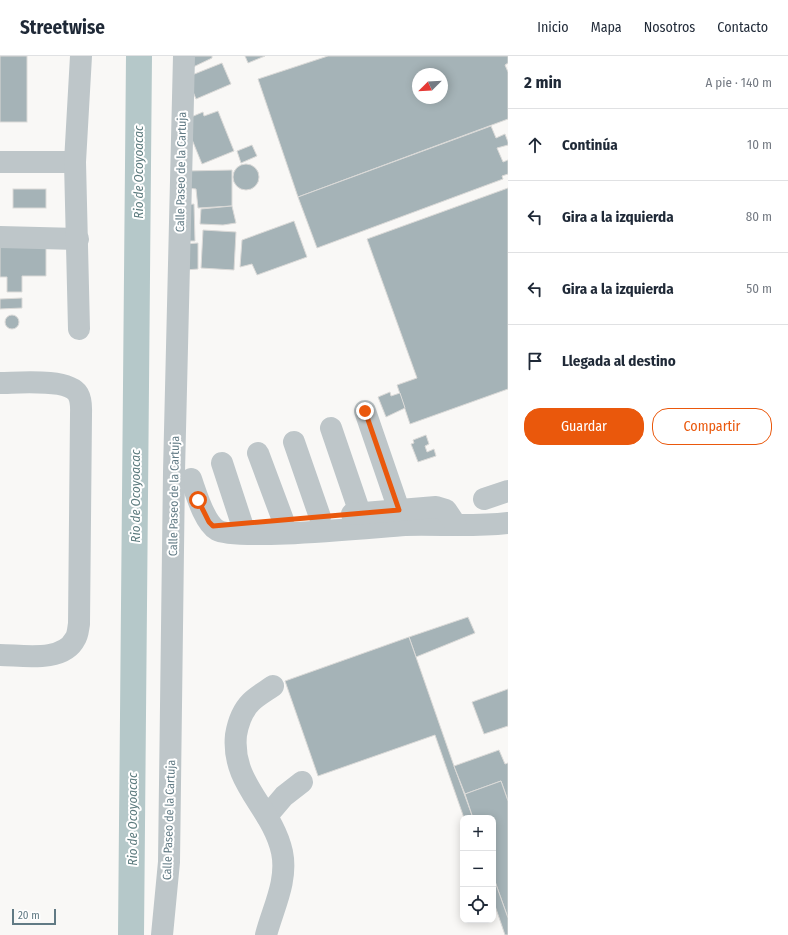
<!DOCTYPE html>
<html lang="es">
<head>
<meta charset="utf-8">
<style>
	:root { --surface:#fff; --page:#f6f6f7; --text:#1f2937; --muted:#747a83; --line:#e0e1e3; --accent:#ea580c }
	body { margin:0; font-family:"Fira Sans Condensed",sans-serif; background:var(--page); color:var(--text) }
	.controls { position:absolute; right:12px; bottom:12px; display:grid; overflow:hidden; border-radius:8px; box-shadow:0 2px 10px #0003 }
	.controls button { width:36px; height:36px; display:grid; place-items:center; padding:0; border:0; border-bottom:1px solid var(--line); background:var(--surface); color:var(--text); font:20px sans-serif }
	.compass { position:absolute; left:412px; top:12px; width:36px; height:36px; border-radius:50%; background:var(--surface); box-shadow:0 2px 10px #0003; rotate:246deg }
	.scale { position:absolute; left:12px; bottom:10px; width:44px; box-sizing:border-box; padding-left:4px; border:2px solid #617a84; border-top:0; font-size:11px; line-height:14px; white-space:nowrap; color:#617a84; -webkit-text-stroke:3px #fff; paint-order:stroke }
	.stop { position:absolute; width:12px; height:12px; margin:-9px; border:3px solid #ea580c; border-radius:50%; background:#fff }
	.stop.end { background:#ea580c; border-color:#fff; box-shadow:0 1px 4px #0008 }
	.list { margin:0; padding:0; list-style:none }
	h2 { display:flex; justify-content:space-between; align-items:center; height:52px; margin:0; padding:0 16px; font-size:17px }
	h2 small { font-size:13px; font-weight:400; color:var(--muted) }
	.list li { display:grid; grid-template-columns:26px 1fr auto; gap:12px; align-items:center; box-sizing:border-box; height:72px; padding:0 16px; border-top:1px solid var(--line) }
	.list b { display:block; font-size:15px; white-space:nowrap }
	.list em { font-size:13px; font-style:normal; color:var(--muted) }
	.actions { display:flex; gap:8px; padding:12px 16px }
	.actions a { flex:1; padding:9px 0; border:1px solid var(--accent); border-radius:16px; text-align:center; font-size:14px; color:var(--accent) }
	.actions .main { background:var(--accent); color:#fff }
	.icon { flex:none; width:22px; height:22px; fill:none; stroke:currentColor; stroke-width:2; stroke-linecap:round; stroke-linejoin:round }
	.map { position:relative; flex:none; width:508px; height:879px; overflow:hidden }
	header { display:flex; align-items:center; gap:24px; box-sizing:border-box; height:56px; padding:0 20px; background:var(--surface); border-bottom:1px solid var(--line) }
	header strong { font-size:19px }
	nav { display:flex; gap:22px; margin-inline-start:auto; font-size:14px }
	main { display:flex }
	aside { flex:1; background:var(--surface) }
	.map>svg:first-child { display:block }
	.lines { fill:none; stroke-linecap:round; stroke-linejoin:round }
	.river { stroke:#b5c8c9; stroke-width:26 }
	.building { fill:#a5b3b7; stroke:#dbdad8; fill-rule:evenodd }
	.minor { stroke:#bec6c9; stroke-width:22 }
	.route { stroke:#ea580c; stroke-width:5 }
	.labels { text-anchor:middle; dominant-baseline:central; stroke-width:4; stroke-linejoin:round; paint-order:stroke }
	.street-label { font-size:12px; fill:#617a84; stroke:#fff }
	.water-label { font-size:13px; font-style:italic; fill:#5c7b7e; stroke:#fff }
</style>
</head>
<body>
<header>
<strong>Streetwise</strong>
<nav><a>Inicio</a><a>Mapa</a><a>Nosotros</a><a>Contacto</a></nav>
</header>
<main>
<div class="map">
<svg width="508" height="879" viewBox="0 0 508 879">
	<rect width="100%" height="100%" fill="#f9f8f6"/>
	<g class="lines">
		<!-- river -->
		<polyline class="river" points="131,879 139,0"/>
	</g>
	<!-- building -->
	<g class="building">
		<rect x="0" y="0" width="27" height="66"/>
		<polygon points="190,0 212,0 212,2 189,13"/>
		<polygon points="245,0 265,0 248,7"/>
		<path d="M 328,0 L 508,0 L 508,7 L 505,9 L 508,16 L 508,63 L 298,141 L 258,23 ZM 418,18 L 442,18 L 442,42 L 418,42 Z"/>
		<polygon points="222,7 231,28 196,43 187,21"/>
		<polygon points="218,55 234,95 202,108 184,64 203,56 204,60"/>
		<polygon points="491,70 496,82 505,78 508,86 508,89 497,92 503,106 508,104 508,118 502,120 503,123 317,192 298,141"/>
		<polygon points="252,89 257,100 241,107 237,95"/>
		<circle cx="246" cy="121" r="13"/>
		<polygon points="232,114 232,150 198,152 196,133 186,132 186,115"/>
		<polygon points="508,132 508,333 410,368 397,329 417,322 367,183"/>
		<rect x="13" y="133" width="33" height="19"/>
		<polygon points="194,148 195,185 185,185 184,149"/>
		<polygon points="232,150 236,167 223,169 200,168 201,153"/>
		<polygon points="294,165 307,201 257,219 252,208 240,211 242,184"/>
		<polygon points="203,174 236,176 234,214 201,212"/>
		<polygon points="198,187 198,213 185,214 184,188"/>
		<polygon points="0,188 46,188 46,220 22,220 22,236 7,236 7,221 0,221"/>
		<polygon points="22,242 22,252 0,253 0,243"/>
		<circle cx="12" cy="266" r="7"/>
		<polygon points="390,336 391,340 400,337 405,352 386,361 378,341"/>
		<polygon points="426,379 429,388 425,390 427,396 434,393 436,400 418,406 411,388 414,387 413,384"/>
		<polygon points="468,561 475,577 416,601 409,581"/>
		<polygon points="409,581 454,710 473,762 464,762 435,679 318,720 285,625"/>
		<polygon points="508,633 508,670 484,678 472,646"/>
		<polygon points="499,694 505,708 508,707 508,745 501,725 465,738 454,710"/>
		<polygon points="501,725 508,745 508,862 493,820 493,762 473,762 465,738"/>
		<polygon points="493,820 508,862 508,879 505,879 493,844"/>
	</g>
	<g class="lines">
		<!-- minor -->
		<g class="minor">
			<polyline points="0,106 75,106"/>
			<polyline points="0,181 78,183"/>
			<polyline points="79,273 75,106 81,0"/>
			<path d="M 0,327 C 18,327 68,322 78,338 C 82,345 81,352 81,359 L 79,568 C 78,573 78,579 75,583 C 63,607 22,599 0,599"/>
			<polyline points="365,355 399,454"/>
			<polyline points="331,372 360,457"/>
			<polyline points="294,386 320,461"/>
			<polyline points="258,397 283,464"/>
			<polyline points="222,407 242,468"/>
			<path d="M 191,423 C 196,437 204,466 217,474 C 236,485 374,471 405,469 C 439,468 474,471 508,467"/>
			<polyline points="484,443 508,435"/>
			<polyline points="352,458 436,451 446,454 456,469"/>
			<polyline points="267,760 284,740 302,726"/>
			<polyline points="162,879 169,806 174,416 184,0"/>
			<path d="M 266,879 C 273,852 288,825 282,796 C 272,751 231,728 236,679 C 238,667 242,655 251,646 C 257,640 266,635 273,630"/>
		</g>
	</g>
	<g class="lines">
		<!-- route -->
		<polyline class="route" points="198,444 209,466 213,470 399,454 365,355"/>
	</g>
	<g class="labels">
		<!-- street labels -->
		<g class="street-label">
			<text transform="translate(181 116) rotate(-89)">Calle Paseo de la Cartuja</text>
			<text transform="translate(174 440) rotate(-89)">Calle Paseo de la Cartuja</text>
			<text transform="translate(169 764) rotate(-88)">Calle Paseo de la Cartuja</text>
		</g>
		<!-- water labels -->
		<g class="water-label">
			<text transform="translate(138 116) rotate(-90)">Rio de Ocoyoacac</text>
			<text transform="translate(135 440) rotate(-90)">Rio de Ocoyoacac</text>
			<text transform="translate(132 763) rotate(-90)">Rio de Ocoyoacac</text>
		</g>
	</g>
</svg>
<div class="controls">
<button>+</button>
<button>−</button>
<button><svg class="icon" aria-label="locate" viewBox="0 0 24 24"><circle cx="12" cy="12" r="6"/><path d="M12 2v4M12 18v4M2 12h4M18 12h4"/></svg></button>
</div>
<svg class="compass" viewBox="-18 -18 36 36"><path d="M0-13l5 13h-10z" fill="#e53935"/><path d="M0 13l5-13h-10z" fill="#747a83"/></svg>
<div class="scale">20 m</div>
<div class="stop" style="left:198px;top:444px"></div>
<div class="stop end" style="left:365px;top:355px"></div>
</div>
<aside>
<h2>2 min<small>A pie · 140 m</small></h2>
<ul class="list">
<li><svg class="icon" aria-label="ahead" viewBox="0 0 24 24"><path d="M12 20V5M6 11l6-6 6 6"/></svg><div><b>Continúa</b></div><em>10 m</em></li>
<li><svg class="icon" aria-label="left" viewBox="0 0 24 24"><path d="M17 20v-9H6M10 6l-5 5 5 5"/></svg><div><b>Gira a la izquierda</b></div><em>80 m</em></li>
<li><svg class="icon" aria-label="left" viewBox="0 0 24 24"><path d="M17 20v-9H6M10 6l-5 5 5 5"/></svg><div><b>Gira a la izquierda</b></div><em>50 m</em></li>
<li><svg class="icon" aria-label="arrive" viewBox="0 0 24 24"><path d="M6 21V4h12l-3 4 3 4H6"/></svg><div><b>Llegada al destino</b></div></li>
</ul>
<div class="actions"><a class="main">Guardar</a><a>Compartir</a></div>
</aside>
</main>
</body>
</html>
